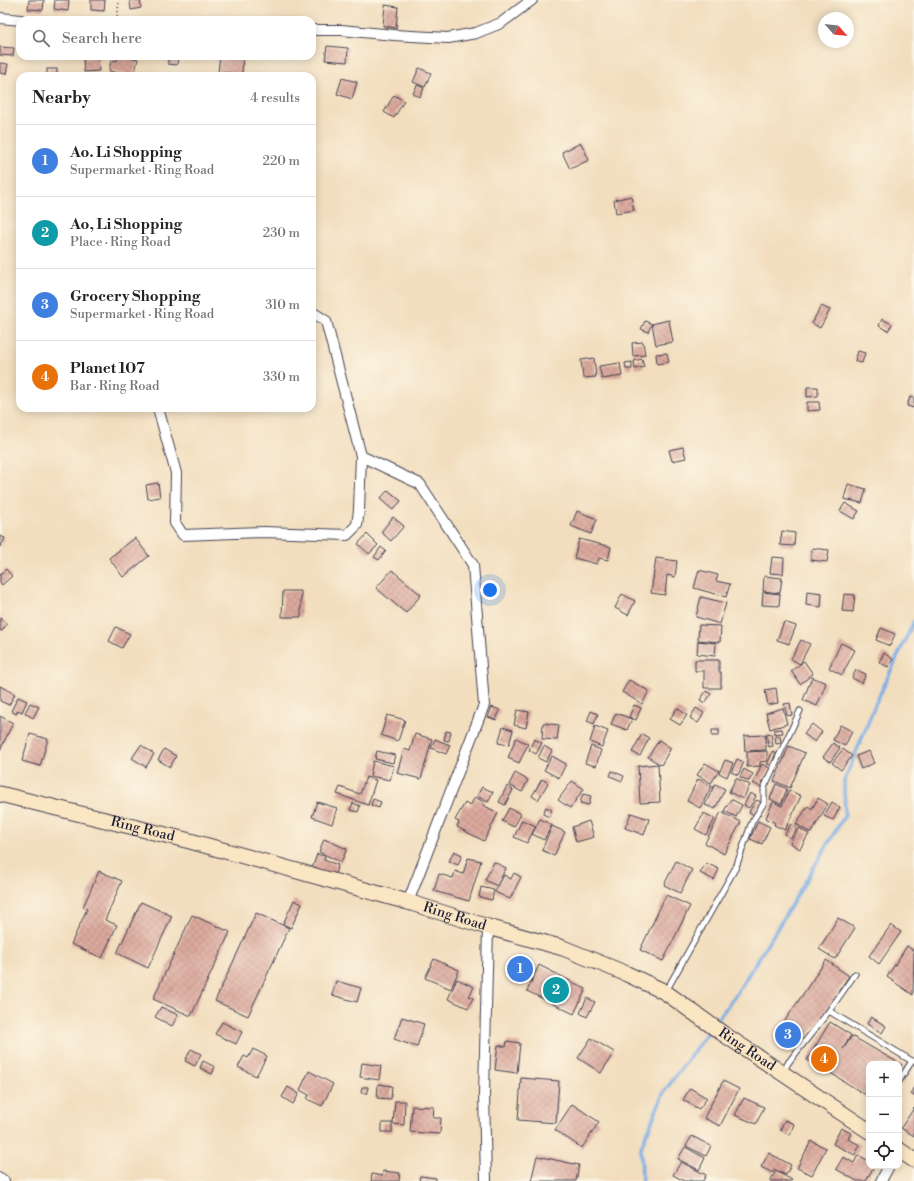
<!DOCTYPE html>
<html lang="en">
<head>
<meta charset="utf-8">
<style>
	:root { --surface:#fff; --page:#f6f6f6; --text:#222; --muted:#767676; --line:#e0e0e0; --accent:#d1495b }
	body { margin:0; font-family:"Libre Bodoni",serif; background:var(--page); color:var(--text) }
	.controls { position:absolute; right:12px; bottom:12px; display:grid; overflow:hidden; border-radius:8px; box-shadow:0 2px 10px #0003 }
	.controls button { width:36px; height:36px; display:grid; place-items:center; padding:0; border:0; border-bottom:1px solid var(--line); background:var(--surface); color:var(--text); font:20px sans-serif }
	.compass { position:absolute; left:818px; top:12px; width:36px; height:36px; border-radius:50%; background:var(--surface); box-shadow:0 2px 10px #0003; rotate:117deg }
	.you { position:absolute; left:490px; top:590px; width:14px; height:14px; margin:-10px; border:3px solid #fff; border-radius:50%; background:#1a73e8; box-shadow:0 0 0 6px #1a73e833 }
	.badge { display:grid; place-items:center; width:26px; height:26px; border-radius:50%; background:var(--accent); color:#fff; font-size:13px; font-weight:700 }
	.pin { position:absolute; translate:-50% -50%; border:2px solid #fff; box-shadow:0 1px 4px #0006 }
	.list { margin:0; padding:0; list-style:none }
	h2 { display:flex; justify-content:space-between; align-items:center; height:52px; margin:0; padding:0 16px; font-size:17px }
	h2 small { font-size:13px; font-weight:400; color:var(--muted) }
	.list li { display:grid; grid-template-columns:26px 1fr auto; gap:12px; align-items:center; box-sizing:border-box; height:72px; padding:0 16px; border-top:1px solid var(--line) }
	.list b { display:block; font-size:15px; white-space:nowrap }
	.list p { margin:0; font-size:13px; white-space:nowrap; color:var(--muted) }
	.list em { font-size:13px; font-style:normal; color:var(--muted) }
	.icon { flex:none; width:22px; height:22px; fill:none; stroke:currentColor; stroke-width:2; stroke-linecap:round; stroke-linejoin:round }
	.map { position:relative; flex:none; width:914px; height:1181px; overflow:hidden }
	.search { position:absolute; background:var(--surface); box-shadow:0 2px 10px #0003; left:16px; top:16px; width:300px; height:44px; display:flex; align-items:center; gap:10px; box-sizing:border-box; padding:0 14px; border-radius:12px; color:var(--muted); font-size:15px }
	.panel { position:absolute; background:var(--surface); box-shadow:0 2px 10px #0003; left:16px; top:72px; width:300px; height:340px; border-radius:12px }
	.map>svg:first-child { display:block }
	.lines { fill:none; stroke-linecap:round; stroke-linejoin:round }
	.stream { stroke:#77ace5; stroke-width:3.5 }
	.building { fill:url(#building-cross-hatch) }
	.service-casing { stroke:#413e4f; stroke-width:7 }
	.minor-casing { stroke:#413e4f; stroke-width:12 }
	.secondary-casing { stroke:#413e4f; stroke-width:17 }
	.path { stroke:#413e4f; stroke-width:2; stroke-dasharray:1 3; stroke-linecap:butt }
	.service { stroke:#fff; stroke-width:5 }
	.minor { stroke:#fff; stroke-width:10 }
	.secondary { stroke:#fbe6c4; stroke-width:15 }
	.labels { text-anchor:middle; dominant-baseline:central; stroke-width:4; stroke-linejoin:round; paint-order:stroke }
	.street-label { font-size:14px; fill:#22223b; stroke:#fcf5e5 }
</style>
</head>
<body>
<div class="map">
<svg width="914" height="1181" viewBox="0 0 914 1181">
	<defs>
		<pattern id="building-cross-hatch" width="8" height="8" patternUnits="userSpaceOnUse"><rect width="8" height="8" fill="#dca99d"/><path d="M0 0l8 8M0 8l8-8" fill="none" stroke="#bc9188"/></pattern>
	</defs>
	<rect width="100%" height="100%" fill="#fcf5e5"/>
	<filter id="ink" filterUnits="userSpaceOnUse"><feTurbulence type="fractalNoise" baseFrequency=".025" numOctaves="2"/><feDisplacementMap in="SourceGraphic" scale="8" xChannelSelector="R" yChannelSelector="G"/><feConvolveMatrix kernelMatrix="1 2 1 2 8 2 1 2 1" color-interpolation-filters="sRGB"/></filter>
	<filter id="wash" filterUnits="userSpaceOnUse"><feTurbulence type="fractalNoise" baseFrequency=".012" numOctaves="4" result="noise"/><feDisplacementMap in="SourceGraphic" scale="16" xChannelSelector="R" yChannelSelector="G"/><feGaussianBlur stdDeviation="0.9" result="paint"/><feColorMatrix in="noise" values="0 0 0 0 0 0 0 0 0 0 0 0 0 0 0 0 0 1.4 0 .05"/><feComposite in="paint" operator="in"/></filter>
	<g filter="url(#wash)">
		<rect width="100%" height="100%" fill="#f2debe"/>
		<g class="lines">
			<!-- stream -->
			<g class="stream">
				<polyline points="715,1023 737,993 783,919 845,815 844,782 875,705 914,621"/>
				<polyline points="642,1181 641,1147 664,1092 711,1028"/>
			</g>
		</g>
		<g id="blocks">
			<!-- building -->
			<g class="building">
				<polygon points="29,0 44,0 43,10 28,9"/>
				<polygon points="55,0 69,0 68,11 54,9"/>
				<polygon points="91,0 105,0 104,11 91,10"/>
				<polygon points="130,0 140,0 141,8 131,10"/>
				<polygon points="385,5 398,7 396,28 383,26"/>
				<polygon points="327,46 348,48 347,62 325,60"/>
				<polygon points="0,47 14,48 13,56 0,55"/>
				<polygon points="118,56 126,56 138,59 134,76 109,71 111,60 117,61"/>
				<polygon points="168,56 178,56 177,65 168,64"/>
				<polygon points="220,56 243,56 242,74 218,72"/>
				<polygon points="98,57 99,71 84,72 83,58"/>
				<polygon points="0,63 8,64 6,74 0,73"/>
				<polygon points="419,68 431,73 425,87 413,82"/>
				<rect x="47" y="69" width="10" height="7"/>
				<polygon points="342,78 357,82 352,99 337,94"/>
				<polygon points="417,85 424,88 420,97 413,94"/>
				<polygon points="394,95 404,101 394,118 384,112"/>
				<polygon points="581,143 589,160 570,169 562,152"/>
				<polygon points="631,196 634,210 616,213 614,200"/>
				<polygon points="821,306 830,310 820,328 812,323"/>
				<polygon points="882,319 892,324 888,331 879,326"/>
				<polygon points="669,320 673,342 656,345 652,324"/>
				<polygon points="645,321 652,324 648,332 641,329"/>
				<polygon points="643,342 645,355 633,356 632,343"/>
				<polygon points="858,351 865,353 862,363 855,361"/>
				<polygon points="667,353 669,362 657,364 656,354"/>
				<polygon points="594,358 596,377 583,378 581,360"/>
				<polygon points="642,359 644,367 635,369 634,361"/>
				<polygon points="632,362 632,369 626,369 625,363"/>
				<polygon points="620,363 622,376 602,379 599,366"/>
				<polygon points="807,387 818,387 818,396 807,397"/>
				<polygon points="910,397 914,398 914,408 907,406"/>
				<polygon points="807,402 819,402 820,410 807,411"/>
				<polygon points="683,447 686,458 672,461 669,450"/>
				<polygon points="158,483 160,497 148,499 146,485"/>
				<polygon points="848,484 866,489 862,503 844,499"/>
				<polygon points="388,490 401,501 393,510 380,499"/>
				<polygon points="845,503 859,511 854,519 840,511"/>
				<polygon points="577,511 597,519 591,534 571,526"/>
				<polygon points="393,517 404,526 391,541 381,532"/>
				<polygon points="782,531 795,533 794,546 780,545"/>
				<polygon points="367,534 378,545 369,554 358,544"/>
				<polygon points="0,536 5,538 0,547"/>
				<polygon points="135,538 149,556 123,577 109,558"/>
				<polygon points="579,539 611,547 608,560 599,558 597,564 574,558"/>
				<polygon points="381,547 386,551 379,560 374,557"/>
				<polygon points="812,548 829,550 827,562 811,560"/>
				<polygon points="772,557 784,558 783,574 770,573"/>
				<polygon points="656,558 677,561 675,577 667,575 665,595 651,593"/>
				<polygon points="6,569 12,576 2,585 0,582 0,575"/>
				<polygon points="392,570 421,595 406,613 376,588"/>
				<polygon points="699,570 718,575 716,581 730,584 726,597 694,588"/>
				<polygon points="764,576 782,578 780,593 763,591"/>
				<polygon points="283,591 301,591 301,617 282,617"/>
				<polygon points="807,591 822,593 821,607 806,605"/>
				<polygon points="763,592 780,594 779,606 762,605"/>
				<polygon points="622,594 635,601 628,615 615,608"/>
				<polygon points="844,594 855,595 853,612 842,611"/>
				<polygon points="701,597 726,603 720,624 696,617"/>
				<polygon points="0,618 7,624 2,631 0,630"/>
				<polygon points="784,622 796,626 789,644 777,640"/>
				<polygon points="699,625 721,626 720,642 698,640"/>
				<polygon points="116,627 130,634 122,648 109,641"/>
				<polygon points="881,628 895,634 890,646 876,640"/>
				<polygon points="801,640 810,644 800,664 791,659"/>
				<polygon points="698,641 716,643 715,656 697,654"/>
				<polygon points="841,643 855,650 842,675 829,668"/>
				<polygon points="884,653 893,659 888,667 879,662"/>
				<polygon points="695,660 719,660 719,672 721,672 721,688 704,688 704,671 695,671"/>
				<polygon points="804,661 813,674 800,684 791,671"/>
				<polygon points="856,670 866,674 862,683 852,678"/>
				<polygon points="812,677 826,683 817,706 803,700"/>
				<polygon points="629,680 649,691 642,704 622,692"/>
				<polygon points="0,686 15,694 9,705 0,701"/>
				<polygon points="776,688 778,703 768,705 765,690"/>
				<polygon points="706,691 711,694 705,703 700,700"/>
				<polygon points="18,697 27,701 22,712 18,710 16,714 11,711"/>
				<polygon points="30,703 39,707 33,718 25,713"/>
				<polygon points="790,703 792,715 787,716 784,704"/>
				<polygon points="634,705 641,708 636,720 629,717"/>
				<polygon points="492,707 500,710 496,720 488,717"/>
				<polygon points="677,708 687,715 680,725 670,719"/>
				<polygon points="696,708 704,713 698,723 690,718"/>
				<polygon points="783,708 787,724 770,729 766,713"/>
				<polygon points="517,710 529,712 526,728 514,725"/>
				<polygon points="591,711 598,714 594,724 587,721"/>
				<polygon points="616,713 632,719 627,730 611,724"/>
				<polygon points="387,715 405,720 398,741 381,735"/>
				<polygon points="0,716 13,723 0,750"/>
				<polygon points="543,723 559,725 557,740 542,739"/>
				<polygon points="812,724 822,732 815,742 804,734"/>
				<polygon points="840,725 852,731 845,746 833,740"/>
				<polygon points="595,726 608,731 602,747 590,742"/>
				<polygon points="503,727 513,730 509,745 498,743"/>
				<polygon points="782,729 783,733 774,734 774,730"/>
				<rect x="712" y="730" width="7" height="6"/>
				<polygon points="446,731 451,732 449,741 444,740"/>
				<polygon points="30,734 48,739 40,766 22,761"/>
				<polygon points="415,734 432,739 421,779 397,773 404,749 410,751"/>
				<polygon points="642,734 649,738 640,756 632,752"/>
				<polygon points="771,734 773,746 769,747 766,735"/>
				<polygon points="765,735 766,750 745,751 744,736"/>
				<polygon points="775,736 780,736 781,743 776,744"/>
				<polygon points="516,738 528,744 519,763 508,758"/>
				<polygon points="435,739 450,745 446,754 431,748"/>
				<polygon points="534,739 542,743 536,754 529,750"/>
				<polygon points="659,740 671,748 661,765 648,757"/>
				<polygon points="833,743 840,748 830,762 823,757"/>
				<polygon points="141,745 154,754 146,767 132,758"/>
				<polygon points="544,746 552,751 546,762 538,758"/>
				<polygon points="591,746 601,750 596,766 585,763"/>
				<polygon points="789,746 805,753 790,788 774,781"/>
				<polygon points="164,749 176,756 170,767 158,760"/>
				<polygon points="843,749 852,756 841,770 832,763"/>
				<polygon points="377,751 395,755 393,763 375,759"/>
				<polygon points="767,751 767,761 760,762 760,766 747,767 747,752"/>
				<polygon points="773,751 776,753 771,765 767,764"/>
				<polygon points="869,751 874,763 861,769 856,756"/>
				<polygon points="552,756 566,764 559,778 544,770"/>
				<polygon points="737,759 744,762 738,775 731,772"/>
				<polygon points="725,760 733,763 727,777 719,773"/>
				<polygon points="373,761 394,766 390,780 370,776"/>
				<polygon points="705,763 719,771 711,783 697,775"/>
				<polygon points="658,764 660,802 640,803 638,766"/>
				<polygon points="762,764 770,768 760,787 753,783"/>
				<polygon points="744,769 753,774 749,781 740,777"/>
				<polygon points="612,771 624,776 622,781 610,776"/>
				<polygon points="515,773 528,780 522,792 509,785"/>
				<polygon points="366,777 376,780 368,805 337,794 340,787 360,794"/>
				<polygon points="736,778 750,785 743,799 729,792"/>
				<polygon points="542,779 548,783 538,800 532,796"/>
				<polygon points="698,779 712,786 700,808 687,801"/>
				<polygon points="572,781 584,789 570,808 558,800"/>
				<polygon points="715,784 725,789 715,809 705,805"/>
				<polygon points="776,784 787,789 781,804 770,799"/>
				<polygon points="507,786 513,790 505,805 499,802"/>
				<polygon points="482,787 493,792 488,802 477,796"/>
				<polygon points="789,790 801,796 785,830 774,825 775,823 766,818 773,802 782,806"/>
				<polygon points="750,793 756,796 749,808 744,805"/>
				<polygon points="583,794 591,796 589,805 580,803"/>
				<polygon points="475,797 484,802 483,805 498,813 484,841 457,827 459,822 455,820 465,803 470,806"/>
				<polygon points="818,798 828,804 811,833 796,824 808,806 812,809"/>
				<polygon points="373,799 381,802 379,808 371,805"/>
				<polygon points="731,799 742,805 736,817 724,811"/>
				<polygon points="756,800 761,802 754,815 749,812"/>
				<polygon points="317,802 337,808 332,824 312,817"/>
				<polygon points="832,802 840,807 833,820 824,816"/>
				<polygon points="353,803 360,806 358,812 350,810"/>
				<polygon points="546,807 552,810 549,817 543,814"/>
				<polygon points="509,808 521,814 514,827 502,821"/>
				<polygon points="721,812 741,822 724,854 705,843"/>
				<polygon points="631,813 649,819 644,835 625,828"/>
				<polygon points="704,813 715,819 706,835 695,829"/>
				<polygon points="540,819 552,825 544,840 532,834"/>
				<polygon points="522,820 536,826 527,843 514,837"/>
				<polygon points="589,821 594,837 576,842 572,827"/>
				<polygon points="758,821 770,827 762,844 750,839"/>
				<polygon points="791,824 797,828 791,838 785,834"/>
				<polygon points="552,826 565,832 554,856 542,850"/>
				<polygon points="799,828 809,834 800,849 790,843"/>
				<polygon points="324,839 347,849 341,862 319,852"/>
				<polygon points="454,851 462,855 458,865 449,861"/>
				<polygon points="317,854 325,856 324,860 338,865 333,880 311,872"/>
				<polygon points="468,858 481,861 469,901 434,891 439,874 453,878 455,871 463,874"/>
				<polygon points="676,861 692,870 680,893 664,885"/>
				<polygon points="494,862 506,868 497,886 485,880"/>
				<polygon points="706,863 719,869 714,880 700,873"/>
				<polygon points="99,871 122,881 105,920 117,925 102,958 71,944 87,909 83,907"/>
				<polygon points="514,873 521,877 510,899 495,892 504,875 511,879"/>
				<polygon points="481,887 494,890 492,900 479,897"/>
				<polygon points="666,895 690,906 663,961 640,950"/>
				<polygon points="294,900 302,904 291,928 283,924"/>
				<polygon points="141,902 172,916 148,968 117,953"/>
				<polygon points="256,913 289,928 248,1016 215,1001"/>
				<polygon points="192,915 230,932 191,1016 153,999"/>
				<polygon points="838,918 855,928 835,959 819,949"/>
				<polygon points="891,925 901,932 879,964 869,956"/>
				<polygon points="907,946 914,951 913,995 887,977"/>
				<polygon points="434,959 459,970 451,989 425,978"/>
				<polygon points="826,960 849,976 801,1046 778,1031"/>
				<polygon points="539,965 586,989 574,1014 527,991"/>
				<polygon points="457,979 474,987 469,996 473,998 468,1008 448,999"/>
				<polygon points="336,981 361,988 357,1002 332,995"/>
				<polygon points="587,998 595,1002 587,1017 580,1013"/>
				<polygon points="161,1007 178,1015 172,1026 155,1017"/>
				<polygon points="402,1017 424,1024 417,1047 394,1039"/>
				<polygon points="871,1017 886,1026 882,1033 867,1024"/>
				<polygon points="222,1022 242,1032 236,1044 215,1034"/>
				<polygon points="830,1022 851,1035 843,1049 852,1036 902,1065 899,1071 899,1064 869,1064 869,1097 829,1072 829,1073 807,1060"/>
				<polygon points="591,1038 614,1052 601,1073 578,1058"/>
				<polygon points="507,1041 520,1043 517,1073 495,1070 498,1045 506,1047"/>
				<polygon points="191,1049 201,1054 195,1066 185,1061"/>
				<polygon points="253,1049 267,1056 256,1076 238,1067 244,1056 248,1058"/>
				<polygon points="203,1061 215,1067 212,1074 200,1068"/>
				<polygon points="362,1063 381,1066 379,1080 360,1077"/>
				<polygon points="309,1071 333,1084 322,1106 307,1099 309,1095 300,1090"/>
				<polygon points="521,1078 559,1081 556,1123 518,1120"/>
				<polygon points="723,1081 739,1089 720,1126 704,1118"/>
				<polygon points="378,1084 392,1086 391,1099 377,1098"/>
				<polygon points="288,1087 299,1094 293,1104 282,1097"/>
				<polygon points="362,1087 368,1087 367,1093 361,1093"/>
				<polygon points="914,1087 914,1096 910,1094"/>
				<polygon points="690,1088 707,1098 699,1109 683,1100"/>
				<polygon points="744,1098 764,1107 756,1124 735,1115"/>
				<polygon points="395,1101 405,1101 404,1125 393,1124"/>
				<polygon points="572,1104 599,1122 582,1148 555,1130"/>
				<polygon points="412,1106 434,1107 433,1118 441,1118 440,1134 410,1132"/>
				<polygon points="914,1108 914,1136 901,1128"/>
				<polygon points="785,1120 794,1124 790,1135 780,1130"/>
				<rect x="382" y="1123" width="10" height="9"/>
				<polygon points="841,1128 851,1133 848,1139 860,1145 855,1155 833,1144"/>
				<polygon points="692,1136 711,1146 706,1156 686,1146"/>
				<polygon points="811,1141 826,1148 812,1175 797,1168"/>
				<polygon points="685,1147 705,1158 699,1170 678,1159"/>
				<polygon points="769,1153 791,1165 786,1175 774,1169 773,1173 761,1167"/>
				<polygon points="858,1155 869,1161 869,1166 874,1166 866,1181 857,1181 836,1169 843,1157 854,1163"/>
				<polygon points="537,1156 579,1165 576,1181 531,1181"/>
				<polygon points="681,1162 706,1175 703,1181 692,1181 690,1180 689,1181 684,1181 673,1175"/>
				<polygon points="383,1171 400,1173 399,1181 371,1181 372,1174 382,1176"/>
				<polygon points="776,1171 792,1180 791,1181 770,1181"/>
				<polygon points="420,1176 436,1178 436,1181 419,1181"/>
			</g>
		</g>
	</g>
	<g filter="url(#ink)">
		<use href="#blocks" fill-opacity="0" stroke="#413e4f" stroke-width="1"/>
		<g class="lines">
			<defs>
				<g id="service">
					<polyline points="666,991 736,867 752,822 764,803 764,788 800,711"/>
					<polyline points="829,1011 912,1061 914,1061"/>
					<polyline points="783,1073 788,1063 829,1011 855,974"/>
					<polyline points="899,1081 912,1061"/>
				</g>
				<g id="minor">
					<polyline points="0,18 21,20"/>
					<polyline points="312,30 341,30 394,35 448,38 476,33 501,23 532,0"/>
					<polyline points="312,312 326,321 361,456"/>
					<polyline points="158,408 176,473 175,523 183,535 264,532 347,535 357,525 359,510 361,456 420,484 473,565 484,705 408,902"/>
					<polyline points="0,1178 4,1181"/>
					<polyline points="486,1181 484,1094 488,927"/>
					<polyline points="881,1181 889,1166"/>
				</g>
				<g id="secondary">
					<path id="s1" d="M 0,794 L 190,841 L 408,902 L 488,927 L 563,948 L 627,974 L 665,992 L 722,1033 L 869,1131"/>
					<polyline points="899,1150 914,1160"/>
				</g>
			</defs>
			<!-- service casing -->
			<use href="#service" class="service-casing"/>
			<!-- minor casing -->
			<use href="#minor" class="minor-casing"/>
			<!-- secondary casing -->
			<use href="#secondary" class="secondary-casing"/>
			<!-- path -->
			<polyline class="path" points="117,20 119,0"/>
			<!-- service -->
			<use href="#service" class="service"/>
			<!-- minor -->
			<use href="#minor" class="minor"/>
			<!-- secondary -->
			<use href="#secondary" class="secondary"/>
		</g>
	</g>
	<g class="labels">
		<!-- street labels -->
		<g class="street-label">
			<text stroke="none"><textPath href="#s1" startOffset="147">Ring Road</textPath></text>
			<text stroke="none"><textPath href="#s1" startOffset="471">Ring Road</textPath></text>
			<text stroke="none"><textPath href="#s1" startOffset="795">Ring Road</textPath></text>
		</g>
	</g>
</svg>
<div class="controls">
<button>+</button>
<button>−</button>
<button><svg class="icon" aria-label="locate" viewBox="0 0 24 24"><circle cx="12" cy="12" r="6"/><path d="M12 2v4M12 18v4M2 12h4M18 12h4"/></svg></button>
</div>
<svg class="compass" viewBox="-18 -18 36 36"><path d="M0-13l5 13h-10z" fill="#e53935"/><path d="M0 13l5-13h-10z" fill="#767676"/></svg>
<div class="you"></div>
<div class="pin badge" style="left:520px;top:969px;background:#3f7fe0">1</div>
<div class="pin badge" style="left:556px;top:990px;background:#0f9aa8">2</div>
<div class="pin badge" style="left:788px;top:1035px;background:#3f7fe0">3</div>
<div class="pin badge" style="left:824px;top:1059px;background:#e8710a">4</div>
<div class="search"><svg class="icon" aria-label="search" viewBox="0 0 24 24"><circle cx="10" cy="10" r="6"/><path d="M15 15l6 6"/></svg>Search here</div>
<section class="panel">
<h2>Nearby<small>4 results</small></h2>
<ul class="list">
<li><span class="badge" style="background:#3f7fe0">1</span><div><b>Ao. Li Shopping</b><p>Supermarket · Ring Road</p></div><em>220 m</em></li>
<li><span class="badge" style="background:#0f9aa8">2</span><div><b>Ao, Li Shopping</b><p>Place · Ring Road</p></div><em>230 m</em></li>
<li><span class="badge" style="background:#3f7fe0">3</span><div><b>Grocery Shopping</b><p>Supermarket · Ring Road</p></div><em>310 m</em></li>
<li><span class="badge" style="background:#e8710a">4</span><div><b>Planet 107</b><p>Bar · Ring Road</p></div><em>330 m</em></li>
</ul>
</section>
</div>
</body>
</html>
